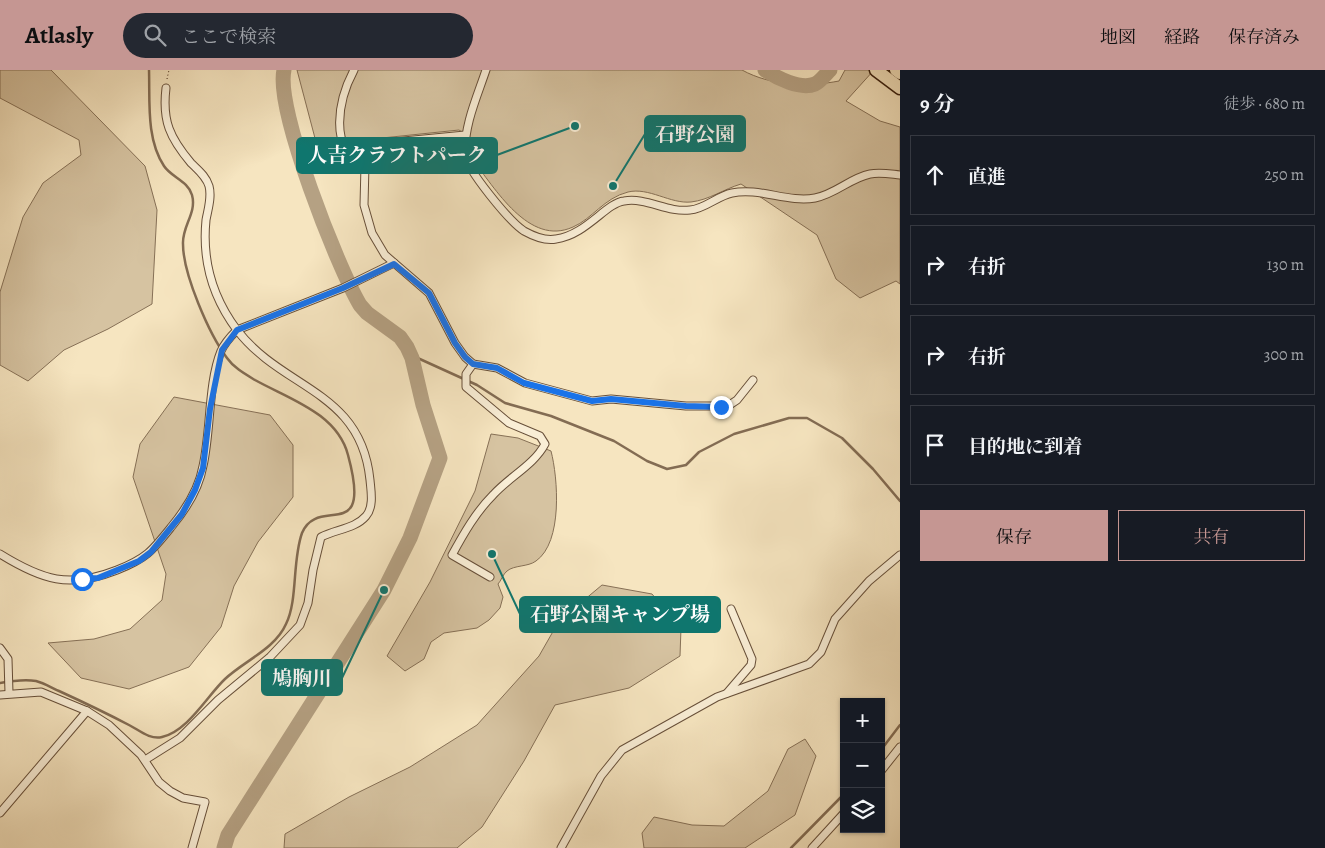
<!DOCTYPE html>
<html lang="ja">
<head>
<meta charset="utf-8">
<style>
	:root { --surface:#171b24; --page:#242831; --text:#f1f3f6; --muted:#9ea1a6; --line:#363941; --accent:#c59692 }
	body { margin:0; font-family:Alegreya,"Noto Serif JP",serif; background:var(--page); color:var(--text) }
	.controls { position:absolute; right:15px; bottom:15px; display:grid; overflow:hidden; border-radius:0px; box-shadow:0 1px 4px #0004 }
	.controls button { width:45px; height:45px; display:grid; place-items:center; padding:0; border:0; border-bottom:1px solid var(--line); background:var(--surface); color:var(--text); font:25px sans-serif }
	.stop { position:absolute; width:15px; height:15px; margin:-11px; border:4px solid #1a73e8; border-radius:50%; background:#fff }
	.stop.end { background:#1a73e8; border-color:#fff; box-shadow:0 1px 5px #0008 }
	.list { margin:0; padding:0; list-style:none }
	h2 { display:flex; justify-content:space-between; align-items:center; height:65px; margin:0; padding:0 20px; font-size:21px }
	h2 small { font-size:16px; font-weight:400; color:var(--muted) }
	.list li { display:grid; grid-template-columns:32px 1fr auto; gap:15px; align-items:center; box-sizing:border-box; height:80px; margin:0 10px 10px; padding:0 10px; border:1px solid var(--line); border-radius:0px }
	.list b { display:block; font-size:19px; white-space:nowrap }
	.list em { font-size:16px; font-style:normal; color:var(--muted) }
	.actions { display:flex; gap:10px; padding:15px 20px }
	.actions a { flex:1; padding:11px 0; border:1px solid var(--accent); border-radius:0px; text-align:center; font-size:18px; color:var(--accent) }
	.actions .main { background:var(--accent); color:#111 }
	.icon { flex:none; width:28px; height:28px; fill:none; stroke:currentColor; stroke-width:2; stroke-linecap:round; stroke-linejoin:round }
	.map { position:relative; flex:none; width:900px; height:778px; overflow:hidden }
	header { display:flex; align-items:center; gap:30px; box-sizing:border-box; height:70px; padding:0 25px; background:var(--accent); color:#111 }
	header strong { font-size:24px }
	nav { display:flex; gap:28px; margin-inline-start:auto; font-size:18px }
	.search { width:350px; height:45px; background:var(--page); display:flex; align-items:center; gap:12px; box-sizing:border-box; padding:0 18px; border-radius:28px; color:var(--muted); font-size:19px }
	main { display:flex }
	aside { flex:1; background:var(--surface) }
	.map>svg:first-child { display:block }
	.green { fill:#d6c3a1; stroke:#867056 }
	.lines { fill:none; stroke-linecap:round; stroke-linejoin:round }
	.stream { stroke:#836c53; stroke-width:2.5 }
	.river { stroke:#b5a183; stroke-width:15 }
	.street-casing { stroke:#674f39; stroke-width:9 }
	.highway-casing { stroke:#371d0c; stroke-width:15 }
	.path { stroke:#371d0c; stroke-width:1; stroke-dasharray:1 2.5; stroke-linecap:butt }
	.street { stroke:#f9eed6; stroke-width:7 }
	.highway { stroke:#f6e5c0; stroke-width:12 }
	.route { stroke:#1a73e8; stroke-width:6 }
	.leader { fill:none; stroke:#0f766e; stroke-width:2 }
	.callout-dot { fill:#0f766e; stroke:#f9eed6; stroke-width:2 }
	.callout { fill:#0f766e; stroke:#0f766e; stroke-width:2 }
	.callout-label { font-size:20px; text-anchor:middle; font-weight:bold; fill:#fff }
</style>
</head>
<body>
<header>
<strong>Atlasly</strong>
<div class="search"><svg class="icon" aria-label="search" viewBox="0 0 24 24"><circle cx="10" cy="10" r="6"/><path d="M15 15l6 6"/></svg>ここで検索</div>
<nav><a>地図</a><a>経路</a><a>保存済み</a></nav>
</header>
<main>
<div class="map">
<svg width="900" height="778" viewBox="0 0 900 778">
	<rect width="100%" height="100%" fill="#f6e5c0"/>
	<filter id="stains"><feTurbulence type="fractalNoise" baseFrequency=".004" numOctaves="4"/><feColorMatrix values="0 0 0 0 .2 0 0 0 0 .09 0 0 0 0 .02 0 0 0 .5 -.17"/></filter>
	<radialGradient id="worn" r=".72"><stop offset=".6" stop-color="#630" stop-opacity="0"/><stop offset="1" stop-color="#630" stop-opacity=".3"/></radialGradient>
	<!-- green -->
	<g class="green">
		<polygon points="0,0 51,0 145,96 157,140 152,234 108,259 64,280 28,311 0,295 0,222 23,147 43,113 81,85 79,70 0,28"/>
		<path d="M 297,0 L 742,0 C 771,16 808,17 839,11 L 845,0 L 874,0 L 846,31 L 880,51 L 900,57 L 900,214 L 896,211 L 860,228 L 836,209 L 817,165 L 741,114 C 724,119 709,130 691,132 C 670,134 649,117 628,122 C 604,128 592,149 573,157 C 529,177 495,118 472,89 L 473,69 L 459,60 L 382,68 L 362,85 L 343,93 L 316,72 Z"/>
		<polygon points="174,327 270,345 293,375 293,427 258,472 234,516 221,557 189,597 129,619 81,608 48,573 94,569 130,559 162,530 166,504 133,407 140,374"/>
		<path d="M 491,364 L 518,368 L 551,381 C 558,408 563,472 536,491 C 528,497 514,495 507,501 C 503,504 501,511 498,514 L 503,527 L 500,538 L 489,550 L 477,558 L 444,563 L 431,572 L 424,589 L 405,601 L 387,586 L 430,512 L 475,421 Z"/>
		<polygon points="602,515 652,524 681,558 680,586 629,618 555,635 524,691 482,757 457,778 284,778 285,764 349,727 410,697 477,655 539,586 559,551"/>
		<polygon points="805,669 816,686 795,745 745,778 644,778 642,763 654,747 692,755 724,756 768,721 788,679"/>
	</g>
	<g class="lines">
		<!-- stream -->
		<g class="stream">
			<polyline points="411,285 477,315 505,333 551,346 614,371 647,391 667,399 686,395 699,382 734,364 789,348 807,348 842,368 873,399 900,431"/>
			<path d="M 0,613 C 11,611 24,609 36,611 C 44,613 52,618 59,621 C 83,632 106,643 129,655 C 139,660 150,670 162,667 C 188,661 207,626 225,609 C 244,591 275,579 286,554 C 298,530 292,491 302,463 C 318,424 373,477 348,385 C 337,343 289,329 255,310 C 245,304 234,298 227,288 C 209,264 183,204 183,174 C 182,156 197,143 192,125 C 188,111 171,107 164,96 C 146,69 150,31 149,0"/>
			<polyline points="881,680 900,655"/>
			<polyline points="791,778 844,724"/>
		</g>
		<!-- river -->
		<g class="river">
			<path d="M 765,0 C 777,8 800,20 815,14 C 820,12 826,4 830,0"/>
			<path d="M 224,778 L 228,765 L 384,520 L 410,468 L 440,388 L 423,335 L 412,288 L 407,277 L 400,267 L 367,243 L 360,235 C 338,198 275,39 284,0"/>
		</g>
		<defs>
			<g id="street">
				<path d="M 354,0 C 339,28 327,80 365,95"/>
				<path d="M 486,0 C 477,27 464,55 465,84 C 466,99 510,152 524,161 C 533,166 546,171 556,169 C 586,165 606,133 624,131 C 647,127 667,143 690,140 C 705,139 717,126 732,123 C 759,117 788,133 815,128 C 836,124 850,108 870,104 C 880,102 890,104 900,105"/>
				<polyline points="465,65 383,73 373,79 365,95 364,135 372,163 385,185 429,223 455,273 465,287 473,294 497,298 525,313 592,331 611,329 686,336 728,336 737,330 753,310"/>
				<path d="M 473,294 L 466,304 L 466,317 L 509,353 L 540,366 L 545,374 C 534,395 509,407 493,425 C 476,442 464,463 452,485 L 490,507"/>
				<path d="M 0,484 C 42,510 69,519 117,500 C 147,488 152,481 172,456 C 186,439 199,419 203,396 C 211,361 208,313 221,281 C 225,272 231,266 237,260 L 343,218 L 394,193"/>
				<polyline points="0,578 8,589 9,623"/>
				<polyline points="727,623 751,595 752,589 731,539"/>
				<polyline points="0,625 41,622 87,641 109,655 141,685 159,712 170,721 183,728 205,732 192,778"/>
				<path d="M 145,690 L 180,668 L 218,630 L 270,587 L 300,555 L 308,533 L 313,500 L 321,467 C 336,459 355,459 366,446 C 374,437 371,421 370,410 C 361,320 283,320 237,260 C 213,228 202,190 206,150 C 208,139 212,127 209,116 C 206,106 198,100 191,93 C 170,68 162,51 166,18"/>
				<polyline points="881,701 900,677"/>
				<polyline points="0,743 87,641"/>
				<polyline points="561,778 601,706 622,680 717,627 809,594 821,582 835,549 869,511 900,485"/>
				<polyline points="812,778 844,743"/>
			</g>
			<g id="highway">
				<polyline points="876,0 900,18"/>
				<polyline points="896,0 900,3"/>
			</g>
		</defs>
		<!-- street casing -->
		<use href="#street" class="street-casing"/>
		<!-- highway casing -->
		<use href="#highway" class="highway-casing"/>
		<!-- path -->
		<polyline class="path" points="167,9 169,0"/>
		<!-- street -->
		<use href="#street" class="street"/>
		<!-- highway -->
		<use href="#highway" class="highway"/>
	</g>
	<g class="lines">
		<!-- route -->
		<polyline class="route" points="82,509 98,508 139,491 151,482 182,444 195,420 203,398 210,339 222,280 237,260 343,218 394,194 429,223 455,273 465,287 473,294 497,298 524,313 592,331 611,329 686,336 721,337"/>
	</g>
	<!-- callouts -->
	<path class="leader" d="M613 116L645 64M575 56L497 85M492 484L520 544M384 520L342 608"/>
	<g class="callout-dot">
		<circle cx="613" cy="116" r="5"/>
		<circle cx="575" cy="56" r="5"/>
		<circle cx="492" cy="484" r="5"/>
		<circle cx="384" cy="520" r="5"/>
	</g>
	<g class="callout">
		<rect x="645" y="46" width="100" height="35" rx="5"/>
		<rect x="297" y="68" width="200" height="35" rx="5"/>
		<rect x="520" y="527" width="200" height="35" rx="5"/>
		<rect x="262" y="590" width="80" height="35" rx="5"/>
	</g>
	<g class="callout-label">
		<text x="695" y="71">石野公園</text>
		<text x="397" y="92">人吉クラフトパーク</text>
		<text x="620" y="551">石野公園キャンプ場</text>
		<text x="302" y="615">鳩胸川</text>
	</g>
	<rect width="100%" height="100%" filter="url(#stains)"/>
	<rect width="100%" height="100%" fill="url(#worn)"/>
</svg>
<div class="controls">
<button>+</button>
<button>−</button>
<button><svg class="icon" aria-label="layers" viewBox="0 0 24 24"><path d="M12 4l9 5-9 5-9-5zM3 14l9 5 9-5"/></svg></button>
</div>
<div class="stop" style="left:82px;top:509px"></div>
<div class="stop end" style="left:721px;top:337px"></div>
</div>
<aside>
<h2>9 分<small>徒歩 · 680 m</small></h2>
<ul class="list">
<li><svg class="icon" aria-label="ahead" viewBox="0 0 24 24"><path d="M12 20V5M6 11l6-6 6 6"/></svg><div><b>直進</b></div><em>250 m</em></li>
<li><svg class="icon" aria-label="right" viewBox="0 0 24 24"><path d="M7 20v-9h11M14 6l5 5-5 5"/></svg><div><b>右折</b></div><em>130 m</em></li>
<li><svg class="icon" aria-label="right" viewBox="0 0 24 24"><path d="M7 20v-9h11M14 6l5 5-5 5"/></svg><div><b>右折</b></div><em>300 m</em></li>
<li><svg class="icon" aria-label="arrive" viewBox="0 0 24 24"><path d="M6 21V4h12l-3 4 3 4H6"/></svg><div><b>目的地に到着</b></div></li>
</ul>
<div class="actions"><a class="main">保存</a><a>共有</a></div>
</aside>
</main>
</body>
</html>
